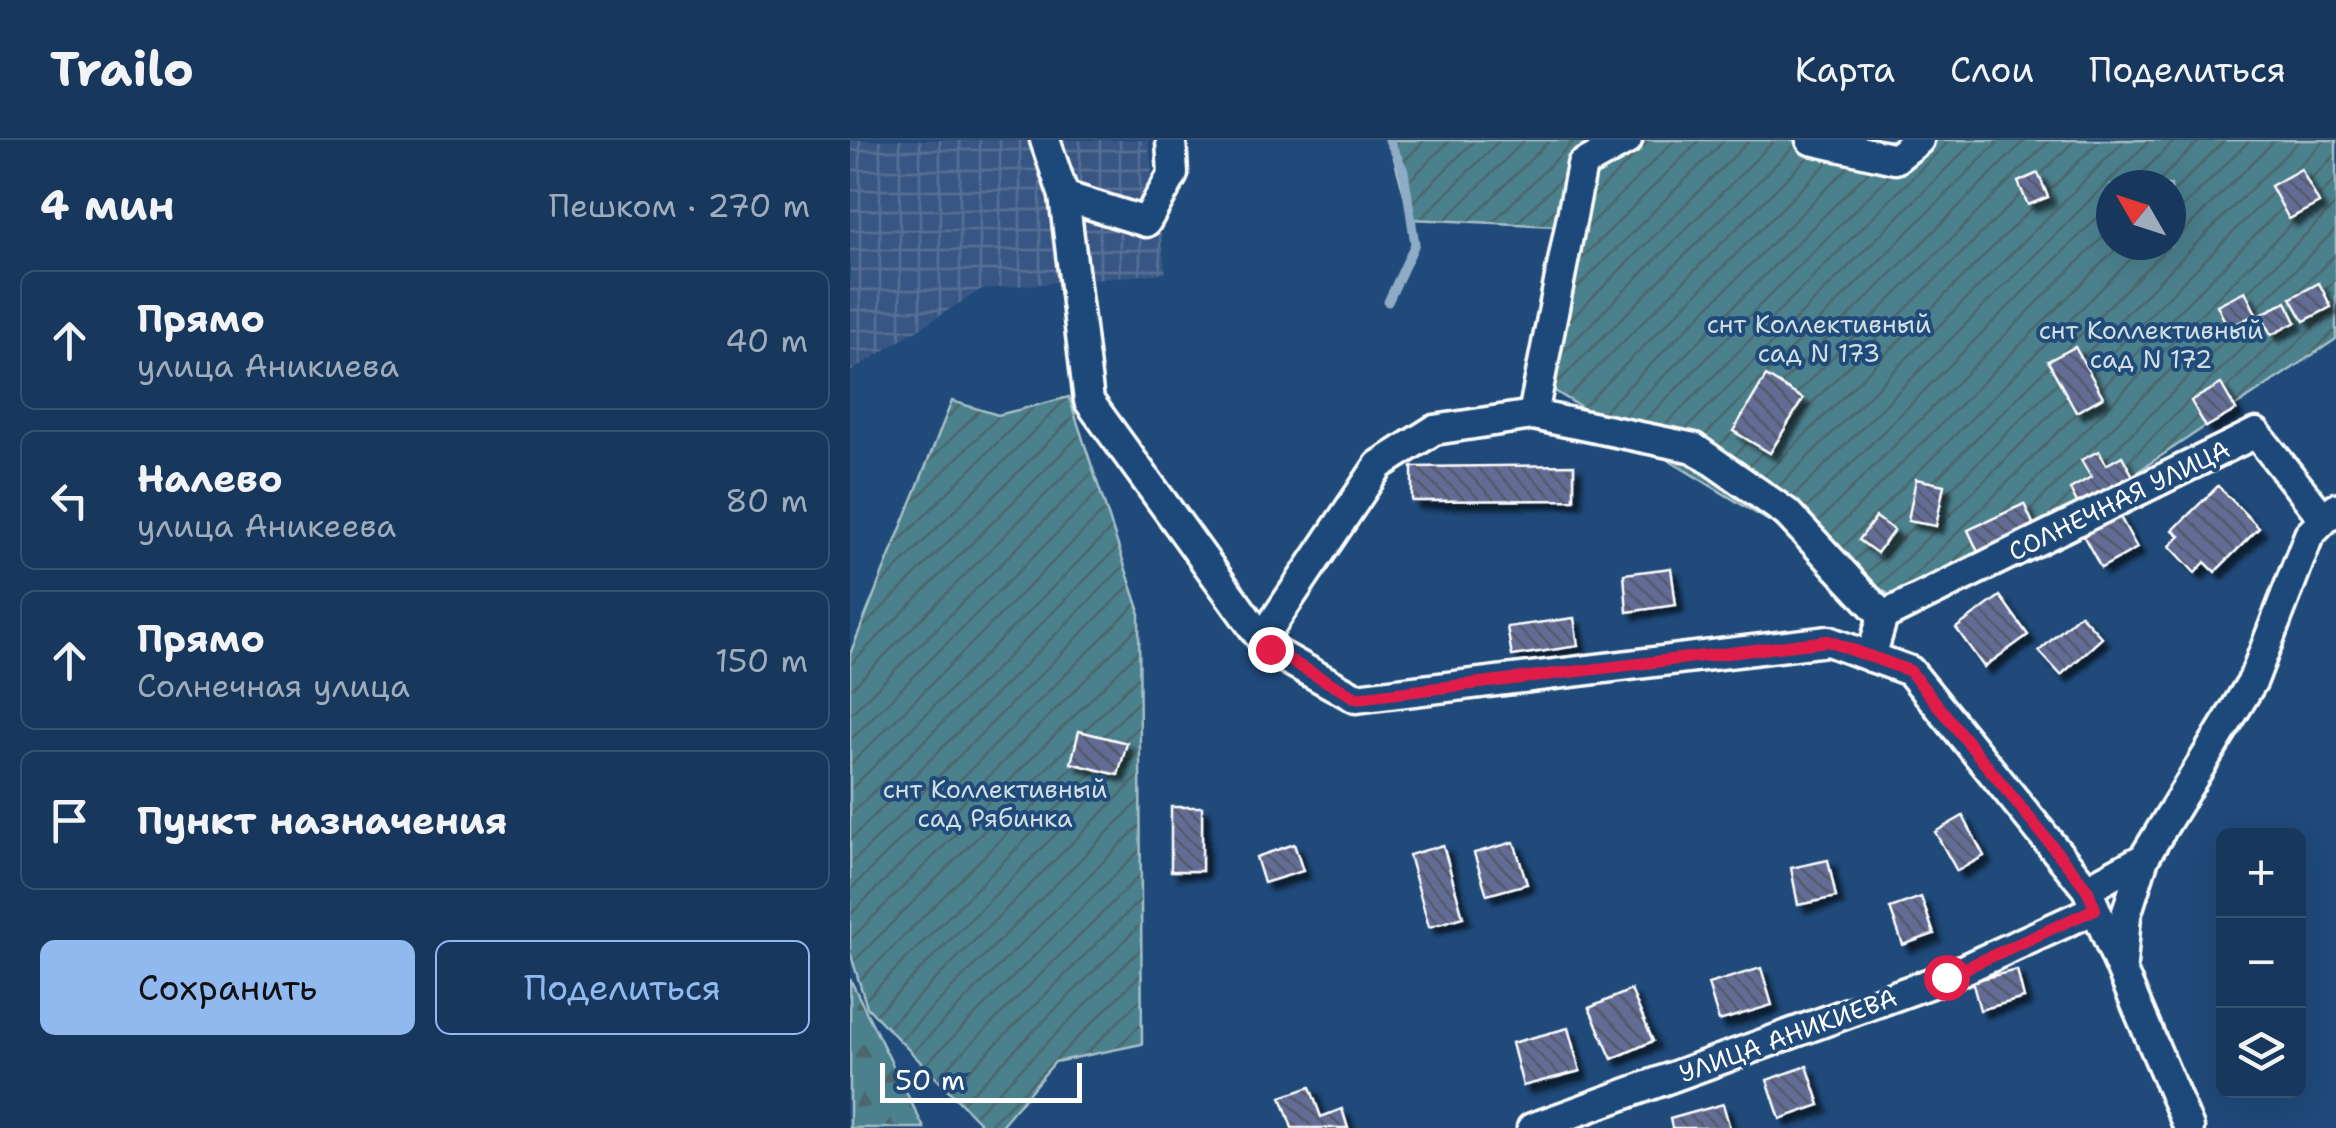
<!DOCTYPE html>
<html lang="ru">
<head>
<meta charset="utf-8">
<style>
	:root { --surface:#17385c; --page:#203f62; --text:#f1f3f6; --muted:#9eacbb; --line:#365272; --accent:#90b9f0 }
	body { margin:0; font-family:"Shantell Sans",sans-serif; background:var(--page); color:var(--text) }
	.controls { position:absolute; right:30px; bottom:30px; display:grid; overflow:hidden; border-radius:15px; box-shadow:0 10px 40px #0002 }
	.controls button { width:90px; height:90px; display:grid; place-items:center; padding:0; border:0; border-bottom:2px solid var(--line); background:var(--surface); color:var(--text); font:50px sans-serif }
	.compass { position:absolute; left:1246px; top:30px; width:90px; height:90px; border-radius:50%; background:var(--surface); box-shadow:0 10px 40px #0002; rotate:309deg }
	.scale { position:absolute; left:30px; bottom:25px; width:202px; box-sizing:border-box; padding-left:10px; border:5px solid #fff; border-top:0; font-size:28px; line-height:35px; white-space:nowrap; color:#fff; -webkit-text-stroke:8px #1f4a7a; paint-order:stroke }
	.stop { position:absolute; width:30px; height:30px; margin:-22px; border:8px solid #e11d48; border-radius:50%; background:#fff }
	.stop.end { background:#e11d48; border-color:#fff; box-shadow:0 2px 10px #0008 }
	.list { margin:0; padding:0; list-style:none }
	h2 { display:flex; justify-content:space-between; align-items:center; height:130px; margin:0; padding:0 40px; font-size:42px }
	h2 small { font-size:32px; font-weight:400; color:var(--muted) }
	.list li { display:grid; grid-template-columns:65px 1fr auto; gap:30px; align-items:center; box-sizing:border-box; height:140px; margin:0 20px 20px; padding:0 20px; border:2px solid var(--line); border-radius:15px }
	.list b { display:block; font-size:38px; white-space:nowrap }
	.list p { margin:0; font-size:32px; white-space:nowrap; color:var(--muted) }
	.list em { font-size:32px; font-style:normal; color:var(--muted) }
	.actions { display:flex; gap:20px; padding:30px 40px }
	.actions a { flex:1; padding:22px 0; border:2px solid var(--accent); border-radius:15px; text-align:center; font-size:35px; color:var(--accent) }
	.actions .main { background:var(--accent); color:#111 }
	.icon { flex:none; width:55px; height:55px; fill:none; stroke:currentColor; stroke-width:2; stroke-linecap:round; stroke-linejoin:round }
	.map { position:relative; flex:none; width:1486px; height:988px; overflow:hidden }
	header { display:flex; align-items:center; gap:60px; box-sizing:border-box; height:140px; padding:0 50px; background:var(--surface); border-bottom:2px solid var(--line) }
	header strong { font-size:48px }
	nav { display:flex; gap:55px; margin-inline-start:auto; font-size:35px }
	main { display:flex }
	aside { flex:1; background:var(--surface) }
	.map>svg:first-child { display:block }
	.industrial { fill:url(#industrial-grid) }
	.forest { fill:url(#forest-firs); stroke:#a6c0c6; stroke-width:2.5 }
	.garden { fill:url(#garden-furrows); stroke:#a6c0c6; stroke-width:2.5; fill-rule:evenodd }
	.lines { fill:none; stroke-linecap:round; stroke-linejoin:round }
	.stream { stroke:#8eacc5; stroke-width:9 }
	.building { fill:url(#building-back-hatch); stroke:#fff; stroke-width:2.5; filter:url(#shadow) }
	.minor-casing { stroke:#fff; stroke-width:35 }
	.minor { stroke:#1f4a7a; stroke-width:28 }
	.route { stroke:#e11d48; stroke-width:12 }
	.labels { text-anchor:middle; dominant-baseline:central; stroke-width:8; stroke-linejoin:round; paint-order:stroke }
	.park-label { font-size:25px; fill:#d2dfe2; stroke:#1f4a7a }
	.street-label { font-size:25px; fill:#fff; stroke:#1f4a7a }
</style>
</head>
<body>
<header>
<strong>Trailo</strong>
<nav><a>Карта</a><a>Слои</a><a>Поделиться</a></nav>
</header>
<main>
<aside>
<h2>4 мин<small>Пешком · 270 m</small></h2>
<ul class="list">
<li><svg class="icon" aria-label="ahead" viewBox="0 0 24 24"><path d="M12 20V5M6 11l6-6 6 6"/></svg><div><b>Прямо</b><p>улица Аникиева</p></div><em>40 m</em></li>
<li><svg class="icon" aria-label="left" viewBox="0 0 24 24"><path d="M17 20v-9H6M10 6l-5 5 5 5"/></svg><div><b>Налево</b><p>улица Аникеева</p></div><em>80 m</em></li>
<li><svg class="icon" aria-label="ahead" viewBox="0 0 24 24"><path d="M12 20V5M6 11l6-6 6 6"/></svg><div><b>Прямо</b><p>Солнечная улица</p></div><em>150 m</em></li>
<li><svg class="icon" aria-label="arrive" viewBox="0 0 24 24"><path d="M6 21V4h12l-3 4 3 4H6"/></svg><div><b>Пункт назначения</b></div></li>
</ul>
<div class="actions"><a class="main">Сохранить</a><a>Поделиться</a></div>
</aside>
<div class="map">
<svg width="1486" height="988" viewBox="0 0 1486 988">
	<defs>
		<pattern id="industrial-grid" width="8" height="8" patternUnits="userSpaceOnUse" patternTransform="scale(2.5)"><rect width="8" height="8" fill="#375784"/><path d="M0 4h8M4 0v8" fill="none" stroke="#557096"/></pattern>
		<pattern id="forest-firs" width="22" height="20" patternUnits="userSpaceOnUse" patternTransform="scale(2.5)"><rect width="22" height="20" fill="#4c808d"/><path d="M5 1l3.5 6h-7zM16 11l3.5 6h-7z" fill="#4c666c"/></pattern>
		<pattern id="garden-furrows" width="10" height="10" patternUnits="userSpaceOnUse" patternTransform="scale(2.5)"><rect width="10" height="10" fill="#4c808d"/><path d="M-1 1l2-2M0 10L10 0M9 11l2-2" fill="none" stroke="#4c666c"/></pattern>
		<pattern id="building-back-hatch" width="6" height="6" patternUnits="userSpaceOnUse" patternTransform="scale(2.5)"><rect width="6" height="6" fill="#626c95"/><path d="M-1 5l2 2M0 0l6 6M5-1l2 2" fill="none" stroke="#555969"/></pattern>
		<filter id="shadow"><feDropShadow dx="7" dy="7" stdDeviation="2.5" flood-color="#0009"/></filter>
	</defs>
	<rect width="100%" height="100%" fill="#1f4a7a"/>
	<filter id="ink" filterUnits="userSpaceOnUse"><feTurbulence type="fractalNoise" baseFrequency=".01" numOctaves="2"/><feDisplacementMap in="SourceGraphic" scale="20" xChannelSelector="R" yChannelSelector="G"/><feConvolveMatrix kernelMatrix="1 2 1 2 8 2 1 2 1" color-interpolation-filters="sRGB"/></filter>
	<g filter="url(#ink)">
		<!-- industrial -->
		<polygon class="industrial" points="0,0 298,0 316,133 132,149 0,232"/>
		<!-- forest -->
		<polygon class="forest" points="0,839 74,988 0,988"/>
		<!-- garden -->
		<g class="garden">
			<path d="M 539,0 L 1486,0 L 1486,199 L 1269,344 L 1052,462 L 685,239 L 707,86 L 561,79 ZM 1261,45 L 1321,45 L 1321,105 L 1261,105 Z"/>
			<polygon points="219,257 289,469 292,904 205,922 149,988 135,988 17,867 0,812 0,514 102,261 148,275"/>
		</g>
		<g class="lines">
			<!-- stream -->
			<polyline class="stream" points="538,162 565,104 554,31 539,0"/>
		</g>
		<!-- building -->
		<g class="building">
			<polygon points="1451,29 1469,63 1439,79 1421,46"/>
			<polygon points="1188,33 1198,57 1178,65 1168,42"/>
			<polygon points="1469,143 1481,167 1454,181 1441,158"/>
			<polygon points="1395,151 1406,174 1378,188 1367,165"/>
			<polygon points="1436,162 1446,182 1421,195 1411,174"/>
			<polygon points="1225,207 1253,257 1226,272 1198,221"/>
			<polygon points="916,236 953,259 920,313 883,291"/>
			<polygon points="1371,244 1386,270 1356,287 1341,261"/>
			<polygon points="1249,311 1256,325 1272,316 1284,338 1230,368 1220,349 1241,337 1231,320"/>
			<polygon points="724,325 724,360 562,361 562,327"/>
			<polygon points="1066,339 1094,345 1086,386 1058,381"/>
			<polygon points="1368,346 1409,388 1365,432 1355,422 1345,433 1320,406 1330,396 1323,390"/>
			<polygon points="1174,364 1186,390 1130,416 1118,390"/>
			<polygon points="1269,375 1287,408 1251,428 1233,395"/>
			<polygon points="1026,377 1044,390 1027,413 1009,400"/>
			<polygon points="821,428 826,465 777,472 774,434"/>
			<polygon points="1150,456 1178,495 1134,527 1106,488"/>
			<polygon points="1230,474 1252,498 1211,535 1189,511"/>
			<polygon points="724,478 728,506 662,516 657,487"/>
			<polygon points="229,591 277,603 268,635 221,623"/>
			<rect x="321" y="667" width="31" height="64"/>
			<polygon points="1113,676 1134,716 1107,731 1085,692"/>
			<polygon points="664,702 677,744 637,755 624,713"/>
			<polygon points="444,704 453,731 414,743 406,717"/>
			<polygon points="593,705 613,777 579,787 559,715"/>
			<polygon points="978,720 986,757 948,765 941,728"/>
			<polygon points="1071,757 1084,794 1053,805 1040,768"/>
			<polygon points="911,828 922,865 869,881 858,844"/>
			<polygon points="1167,830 1174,858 1130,870 1122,841"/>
			<polygon points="781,850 803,901 762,919 739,868"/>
			<polygon points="718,888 730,931 673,946 662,903"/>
			<polygon points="957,926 970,965 930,979 917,940"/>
			<polygon points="460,947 471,977 492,969 498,988 442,988 431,957"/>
			<polygon points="873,964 880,988 822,988 820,979"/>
		</g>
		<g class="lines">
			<defs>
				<g id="minor">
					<polyline points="195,0 214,56 239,261 419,509 506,558 978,501 1060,531 1237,749 1339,988"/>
					<polyline points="961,0 1045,19 1069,0"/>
					<polyline points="214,56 296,82 323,34 321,0"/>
					<polyline points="683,275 732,25 777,0"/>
					<polyline points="1033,476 1406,293 1474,379"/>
					<polyline points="412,499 529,325 584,290 683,275 844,308 937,373 1033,476 1021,517"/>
					<polyline points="1237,749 1294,718 1403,540 1459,395 1486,368"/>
					<polyline points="1272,824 1276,775 1294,718"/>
					<polyline points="682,988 1097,837 1245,769"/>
				</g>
			</defs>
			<!-- minor casing -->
			<use href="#minor" class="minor-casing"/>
			<!-- minor -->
			<use href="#minor" class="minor"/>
		</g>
	</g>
	<g class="lines" filter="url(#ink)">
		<!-- route -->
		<polyline class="route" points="420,509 506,558 978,501 1060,531 1237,749 1245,769 1096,837"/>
	</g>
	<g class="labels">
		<!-- park labels -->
		<g class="park-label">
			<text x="969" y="184">снт Коллективный<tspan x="969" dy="29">сад N 173</tspan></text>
			<text x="1301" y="190">снт Коллективный<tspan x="1301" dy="29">сад N 172</tspan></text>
			<text x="145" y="649">снт Коллективный<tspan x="145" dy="29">сад Рябинка</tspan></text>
		</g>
		<!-- street labels -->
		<g class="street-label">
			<text transform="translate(1269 360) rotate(-26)">СОЛНЕЧНАЯ УЛИЦА</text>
			<text transform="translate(938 895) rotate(-20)">УЛИЦА АНИКИЕВА</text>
		</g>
	</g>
</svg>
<div class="controls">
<button>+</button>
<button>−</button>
<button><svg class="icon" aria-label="layers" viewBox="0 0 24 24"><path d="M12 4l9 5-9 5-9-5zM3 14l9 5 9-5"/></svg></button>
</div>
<svg class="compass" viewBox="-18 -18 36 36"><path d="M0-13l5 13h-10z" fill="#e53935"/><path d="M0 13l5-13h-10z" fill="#9eacbb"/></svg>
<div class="scale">50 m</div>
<div class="stop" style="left:1096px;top:837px"></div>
<div class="stop end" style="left:420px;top:509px"></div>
</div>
</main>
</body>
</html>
